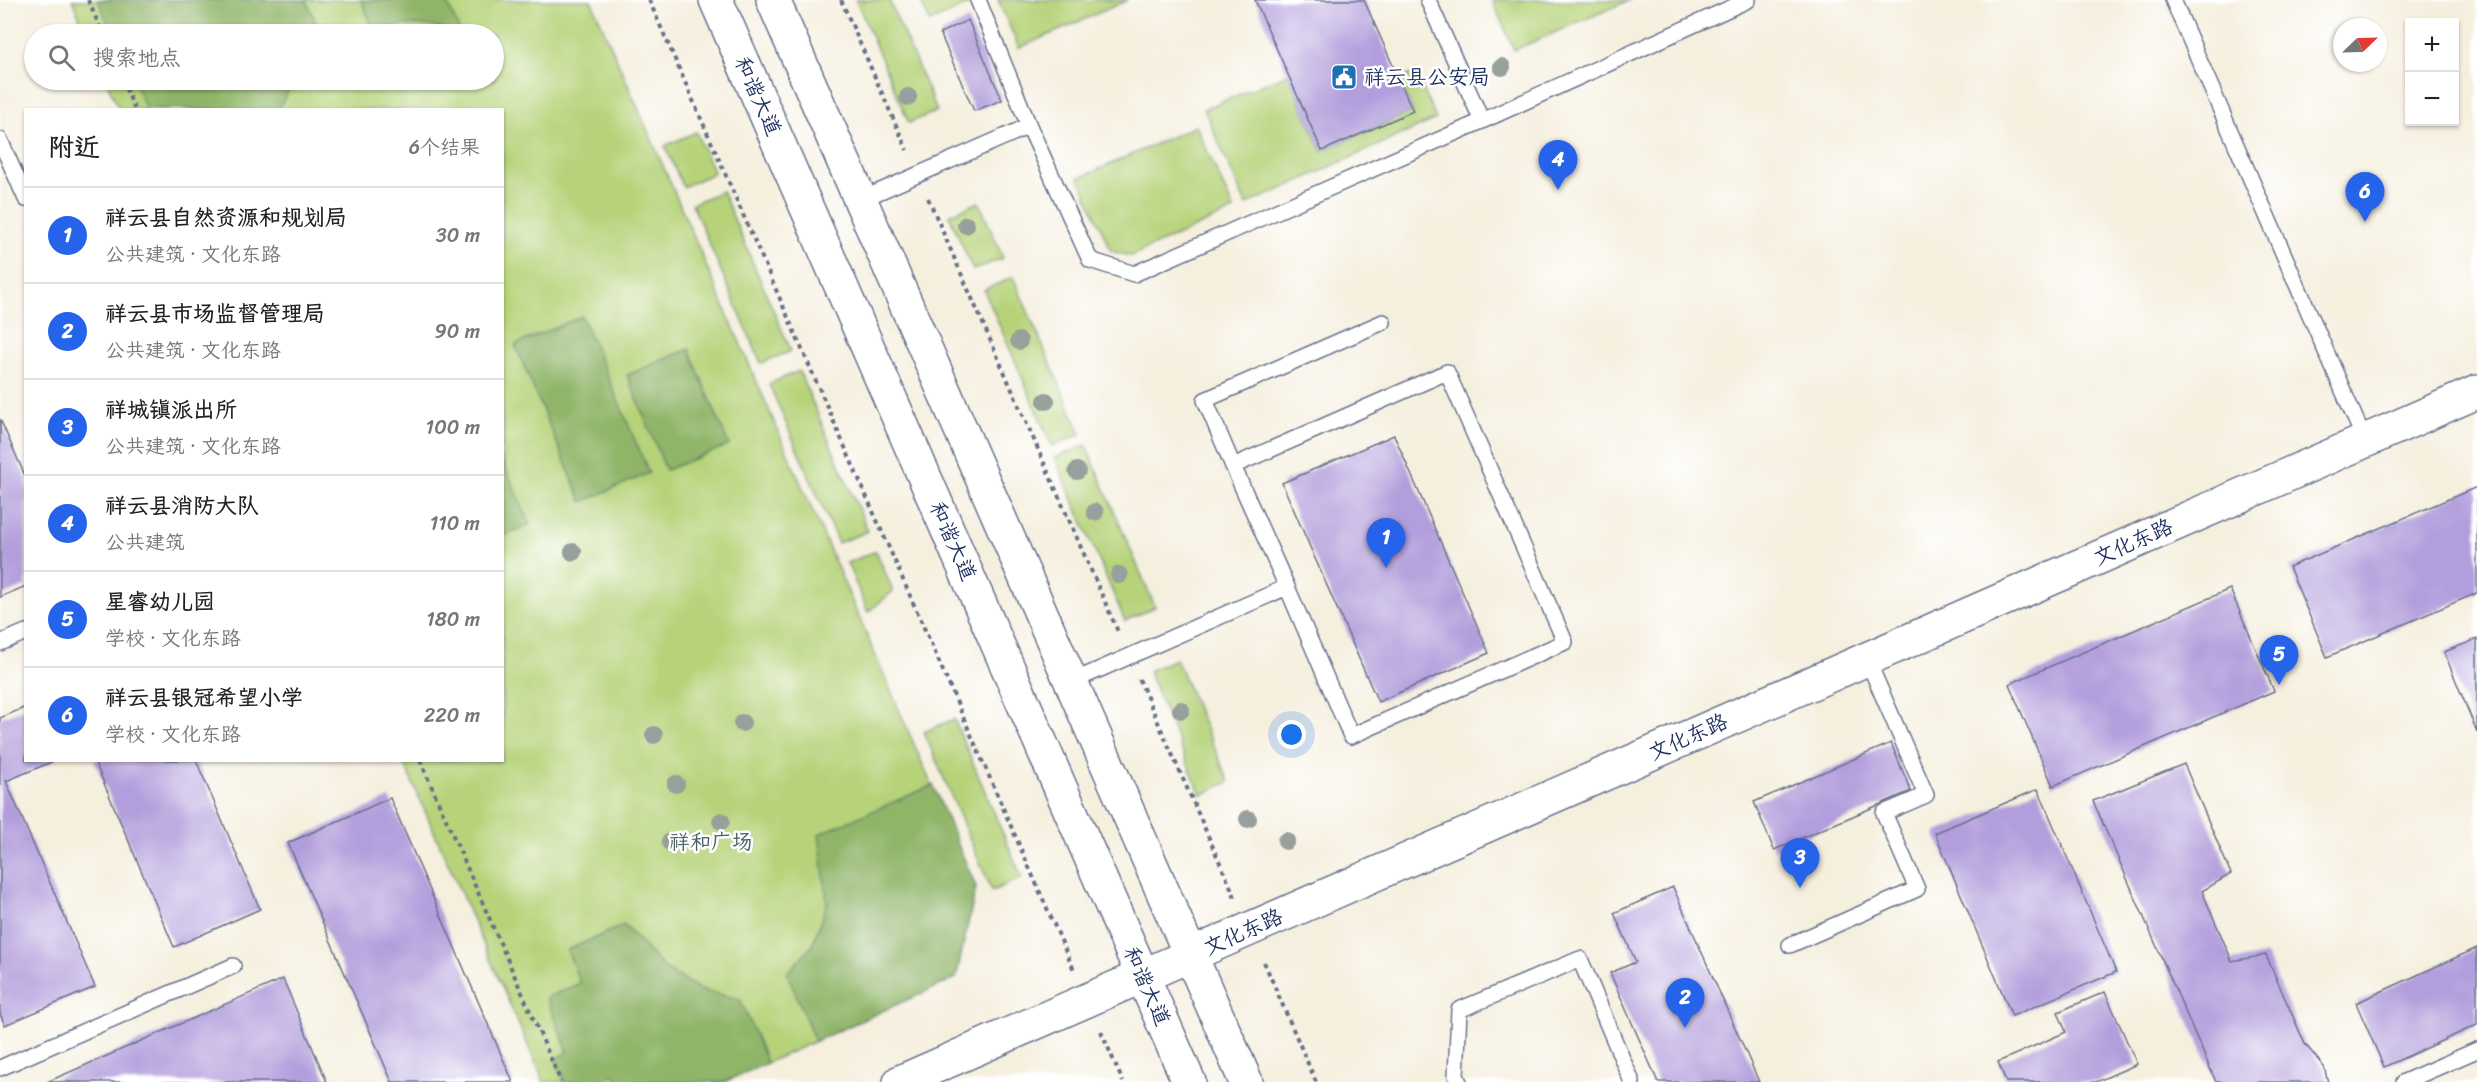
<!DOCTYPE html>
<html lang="zh">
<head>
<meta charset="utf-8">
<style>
	:root { --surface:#fff; --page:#f2f2f2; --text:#222; --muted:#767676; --line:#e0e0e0; --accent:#2563eb }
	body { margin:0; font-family:Sriracha,"LXGW WenKai TC",sans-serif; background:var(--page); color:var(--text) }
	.controls { position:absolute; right:18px; top:18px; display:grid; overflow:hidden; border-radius:0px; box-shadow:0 2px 4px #0004 }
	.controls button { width:54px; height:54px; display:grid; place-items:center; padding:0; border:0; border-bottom:2px solid var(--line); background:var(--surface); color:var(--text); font:30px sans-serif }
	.compass { position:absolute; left:2333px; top:18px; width:54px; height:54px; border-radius:50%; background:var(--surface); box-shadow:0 2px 4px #0004; rotate:67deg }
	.you { position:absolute; left:1292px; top:735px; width:21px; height:21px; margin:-15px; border:4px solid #fff; border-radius:50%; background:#1a73e8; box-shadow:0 0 0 9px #1a73e833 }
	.badge { display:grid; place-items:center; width:39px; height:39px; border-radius:50%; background:var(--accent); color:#fff; font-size:20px; font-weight:700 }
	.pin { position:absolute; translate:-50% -50px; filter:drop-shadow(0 2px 3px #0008) }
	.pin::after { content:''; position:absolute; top:32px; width:21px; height:18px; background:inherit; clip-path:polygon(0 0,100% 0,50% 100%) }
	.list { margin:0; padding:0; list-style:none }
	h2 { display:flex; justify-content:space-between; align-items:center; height:78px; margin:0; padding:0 24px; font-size:26px }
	h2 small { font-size:20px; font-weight:400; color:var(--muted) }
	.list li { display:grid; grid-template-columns:39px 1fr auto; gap:18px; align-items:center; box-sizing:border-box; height:96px; padding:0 24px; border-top:2px solid var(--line) }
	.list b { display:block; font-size:22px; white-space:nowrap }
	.list p { margin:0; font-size:20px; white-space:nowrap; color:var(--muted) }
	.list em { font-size:20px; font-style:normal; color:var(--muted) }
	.icon { flex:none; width:33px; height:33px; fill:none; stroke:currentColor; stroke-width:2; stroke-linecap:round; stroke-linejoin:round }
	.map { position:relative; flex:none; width:2477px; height:1082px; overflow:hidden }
	.search { position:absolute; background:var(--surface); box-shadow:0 2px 4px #0004; left:24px; top:24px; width:480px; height:66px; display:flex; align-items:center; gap:15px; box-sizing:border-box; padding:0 21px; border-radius:33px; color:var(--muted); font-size:22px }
	.panel { position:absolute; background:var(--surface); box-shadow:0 2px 4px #0004; left:24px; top:108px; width:480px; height:654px; border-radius:0px }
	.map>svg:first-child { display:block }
	.green { fill:#b6d379; stroke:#68816c; stroke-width:1.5 }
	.forest { fill:#90b569; stroke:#567264; stroke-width:1.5 }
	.building { fill:#b29edc }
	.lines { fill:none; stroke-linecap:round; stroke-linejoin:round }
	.service-casing { stroke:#67728b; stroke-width:18 }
	.tertiary-casing { stroke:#67728b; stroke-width:36 }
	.primary-casing { stroke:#67728b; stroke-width:36 }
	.path { stroke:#67728b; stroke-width:4; stroke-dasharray:4.5 4.5; stroke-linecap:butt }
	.service { stroke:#fff; stroke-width:15 }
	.tertiary { stroke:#fff; stroke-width:33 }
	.primary { stroke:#fff; stroke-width:33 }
	.tree { fill:#97a09c }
	.labels { text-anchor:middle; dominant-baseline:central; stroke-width:5; stroke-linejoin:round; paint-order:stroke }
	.poi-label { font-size:21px; fill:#1b2f5e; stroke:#fff; text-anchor:start }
	.street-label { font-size:21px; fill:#1b2f5e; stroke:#fff }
	.park-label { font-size:21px; fill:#4a6066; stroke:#fff }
</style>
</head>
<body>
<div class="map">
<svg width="2477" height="1082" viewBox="0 0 2477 1082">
	<rect width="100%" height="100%" fill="#fff"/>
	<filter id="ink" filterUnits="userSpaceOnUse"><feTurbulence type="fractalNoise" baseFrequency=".0167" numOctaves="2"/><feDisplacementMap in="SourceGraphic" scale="12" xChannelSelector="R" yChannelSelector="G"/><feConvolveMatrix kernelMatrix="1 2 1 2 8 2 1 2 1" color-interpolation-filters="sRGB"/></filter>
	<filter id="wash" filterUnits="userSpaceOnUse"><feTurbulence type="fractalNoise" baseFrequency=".008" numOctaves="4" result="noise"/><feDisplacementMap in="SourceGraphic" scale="24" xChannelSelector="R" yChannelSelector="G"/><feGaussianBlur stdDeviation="1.35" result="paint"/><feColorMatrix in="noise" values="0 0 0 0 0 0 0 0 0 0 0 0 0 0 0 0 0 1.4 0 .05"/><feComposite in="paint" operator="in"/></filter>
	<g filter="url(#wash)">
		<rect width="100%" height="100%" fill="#f5efde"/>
		<!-- green -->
		<g class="green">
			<polygon points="72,0 591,0 976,887 956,978 724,1082 544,1082 403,761 502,760 502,110 119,109 106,80 494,80 494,34 87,34"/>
			<polygon points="856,0 889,0 937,111 909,123"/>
			<polygon points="920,0 969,0 970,4 930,22"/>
			<polygon points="998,0 1128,0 1019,48"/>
			<polygon points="1492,0 1630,0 1514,50"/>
			<polygon points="1416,72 1436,119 1246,205 1204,109 1288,74 1322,151 1413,111 1399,80"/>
			<polygon points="1196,126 1234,210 1131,256 1111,251 1079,178"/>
			<polygon points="696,132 714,173 683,187 665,146"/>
			<polygon points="722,191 791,351 761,363 692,204"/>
			<polygon points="979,202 1003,258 973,270 949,215"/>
			<polygon points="1013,277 1081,434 1052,446 984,290"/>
			<polygon points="799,371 868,531 838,543 769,384"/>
			<polygon points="1086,445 1155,607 1125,621 1055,458"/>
			<polygon points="876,551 893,591 868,612 847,563"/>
			<polygon points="1176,659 1229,782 1201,795 1148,671"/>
			<polygon points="954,719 1022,878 992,891 924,732"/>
		</g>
		<!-- forest -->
		<g class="forest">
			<polygon points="98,0 306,0 321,34 113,34"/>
			<path d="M 361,0 L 446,0 L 461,34 C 429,23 406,22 374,30 Z"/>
			<polygon points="133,80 294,80 278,110 146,109"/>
			<polygon points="582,316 649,473 582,502 515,345"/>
			<polygon points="689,349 729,445 666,470 627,375"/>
			<polygon points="502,460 530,524 503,536 502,536"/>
			<polygon points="933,785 976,887 956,978 815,1041 787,973 812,946 827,903 819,834"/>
			<polygon points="624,925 665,969 701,990 740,999 767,1063 724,1082 618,1082 615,1074 597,1082 565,1082 555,1059 568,1052 546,998 580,983 567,950"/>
		</g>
		<g id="blocks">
			<!-- building -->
			<g class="building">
				<polygon points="1255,0 1364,0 1413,111 1322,151"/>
				<polygon points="968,20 1002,100 974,111 940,33"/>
				<polygon points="0,419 26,478 26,586 0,597"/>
				<polygon points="1394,435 1489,653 1378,702 1282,483"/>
				<polygon points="2477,487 2477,593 2327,657 2289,567"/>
				<polygon points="2230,589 2274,691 2053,786 2009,684"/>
				<polygon points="2477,639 2477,732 2444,652"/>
				<polygon points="26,707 26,760 54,761 6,781 95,987 5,1025 0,1014 0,718"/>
				<polygon points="1891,743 1911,791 1774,850 1754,802"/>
				<polygon points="94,760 196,760 260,909 174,947"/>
				<polygon points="2184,764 2231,874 2202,891 2232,961 2266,955 2305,1044 2324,1067 2328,1082 2216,1082 2093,801"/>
				<polygon points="2038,789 2116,972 2012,1016 1935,833"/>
				<polygon points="390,798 513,1082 392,1082 288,843"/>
				<polygon points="1673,887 1759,1082 1658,1082 1610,973 1636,962 1614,913"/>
				<polygon points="2477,948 2477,1025 2384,1067 2356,1003"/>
				<polygon points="283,979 327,1082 47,1082"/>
				<polygon points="2105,992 2137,1064 2096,1082 2006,1082 1998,1062 2066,1032 2058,1012"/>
			</g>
		</g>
	</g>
	<g filter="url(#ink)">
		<use href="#blocks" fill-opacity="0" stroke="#67728b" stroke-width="1.5"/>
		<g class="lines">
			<defs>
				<g id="service">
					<polyline points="978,0 1029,126 1090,260 1134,274 1482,121 1748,0"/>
					<polyline points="1428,0 1482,121"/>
					<polyline points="2173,0 2365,441"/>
					<polyline points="0,140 26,199"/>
					<polyline points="860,200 1029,126"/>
					<polyline points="1233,466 1205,400 1383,322"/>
					<polyline points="0,643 26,632"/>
					<polyline points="1071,682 1287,587 1351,736 1565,642 1447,372 1233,466 1287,587"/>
					<polyline points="1790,945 1917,889 1884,813 1926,795 1867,659"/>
					<polyline points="0,1068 233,966"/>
					<polyline points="1459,1082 1456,1076 1459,1010 1580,959 1632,1082"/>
					<polyline points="2404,1082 2477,1050"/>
				</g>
				<polyline id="tertiary" points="900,1082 2477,392"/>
				<g id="primary">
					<polyline points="716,0 1189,1082"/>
					<polyline points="773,0 1246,1082"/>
				</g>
			</defs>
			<!-- service casing -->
			<use href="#service" class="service-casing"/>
			<!-- tertiary casing -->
			<use href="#tertiary" class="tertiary-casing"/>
			<!-- primary casing -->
			<use href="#primary" class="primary-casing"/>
			<!-- path -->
			<g class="path">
				<polyline points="88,0 103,34"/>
				<polyline points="649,0 1074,970"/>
				<polyline points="841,0 907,150"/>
				<polyline points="122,80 135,110"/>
				<polyline points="928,198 1119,634"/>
				<polyline points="1139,679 1235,897"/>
				<polyline points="420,760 561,1082"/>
				<polyline points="1264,962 1316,1082"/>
				<polyline points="1101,1031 1123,1082"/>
			</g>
			<!-- service -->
			<use href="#service" class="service"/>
			<!-- tertiary -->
			<use href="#tertiary" class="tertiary"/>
			<!-- primary -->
			<use href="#primary" class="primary"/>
		</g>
		<!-- trees -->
		<g class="tree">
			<circle cx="1502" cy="67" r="9"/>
			<circle cx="908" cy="97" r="9"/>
			<circle cx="966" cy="225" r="9"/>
			<circle cx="1019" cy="341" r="9"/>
			<circle cx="1046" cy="401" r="9"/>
			<circle cx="1077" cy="471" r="9"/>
			<circle cx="1095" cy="512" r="9"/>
			<circle cx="573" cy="552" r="9"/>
			<circle cx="1119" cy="575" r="9"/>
			<circle cx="1181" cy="710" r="9"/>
			<circle cx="742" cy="723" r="9"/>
			<circle cx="654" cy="735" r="9"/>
			<circle cx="676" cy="784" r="9"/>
			<circle cx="1248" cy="819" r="9"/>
			<circle cx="721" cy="821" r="9"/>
			<circle cx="1286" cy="841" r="9"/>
			<circle cx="670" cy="842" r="9"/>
		</g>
	</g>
	<!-- icons -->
	<defs>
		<symbol id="civic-square" viewBox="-11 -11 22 22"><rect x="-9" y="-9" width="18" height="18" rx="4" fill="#1f6fb2" stroke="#fff"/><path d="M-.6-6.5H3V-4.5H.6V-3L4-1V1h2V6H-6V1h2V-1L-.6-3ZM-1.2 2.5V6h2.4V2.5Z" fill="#fff"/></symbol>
	</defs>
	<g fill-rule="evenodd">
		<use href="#civic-square" x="1329" y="62" width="30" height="30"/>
	</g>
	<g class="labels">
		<!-- poi labels -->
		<g class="poi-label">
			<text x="1364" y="77">祥云县公安局</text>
		</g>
		<!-- street labels -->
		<g class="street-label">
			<text transform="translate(758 96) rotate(66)">和谐大道</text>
			<text transform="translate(953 541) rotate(66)">和谐大道</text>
			<text transform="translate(2133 542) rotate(-24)">文化东路</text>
			<text transform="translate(1688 737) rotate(-24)">文化东路</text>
			<text transform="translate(1243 932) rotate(-24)">文化东路</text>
			<text transform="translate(1147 986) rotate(66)">和谐大道</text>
		</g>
		<!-- park labels -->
		<g class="park-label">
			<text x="711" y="842">祥和广场</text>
		</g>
	</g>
</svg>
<div class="controls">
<button>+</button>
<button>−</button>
</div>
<svg class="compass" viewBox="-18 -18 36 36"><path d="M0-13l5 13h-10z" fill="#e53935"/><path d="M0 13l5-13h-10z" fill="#767676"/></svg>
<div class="you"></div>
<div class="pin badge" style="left:1386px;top:568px">1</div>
<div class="pin badge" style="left:1685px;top:1028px">2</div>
<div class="pin badge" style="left:1800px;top:888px">3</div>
<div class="pin badge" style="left:1558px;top:190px">4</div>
<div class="pin badge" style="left:2279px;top:685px">5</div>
<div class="pin badge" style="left:2365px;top:222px">6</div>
<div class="search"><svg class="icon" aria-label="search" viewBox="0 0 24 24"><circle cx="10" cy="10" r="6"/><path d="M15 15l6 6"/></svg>搜索地点</div>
<section class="panel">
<h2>附近<small>6个结果</small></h2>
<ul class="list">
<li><span class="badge">1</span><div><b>祥云县自然资源和规划局</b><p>公共建筑 · 文化东路</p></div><em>30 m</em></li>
<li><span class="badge">2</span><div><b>祥云县市场监督管理局</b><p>公共建筑 · 文化东路</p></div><em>90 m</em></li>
<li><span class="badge">3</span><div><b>祥城镇派出所</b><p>公共建筑 · 文化东路</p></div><em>100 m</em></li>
<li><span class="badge">4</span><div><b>祥云县消防大队</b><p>公共建筑</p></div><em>110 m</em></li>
<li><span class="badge">5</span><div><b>星睿幼儿园</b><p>学校 · 文化东路</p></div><em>180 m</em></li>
<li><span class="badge">6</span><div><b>祥云县银冠希望小学</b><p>学校 · 文化东路</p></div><em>220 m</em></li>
</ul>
</section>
</div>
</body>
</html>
